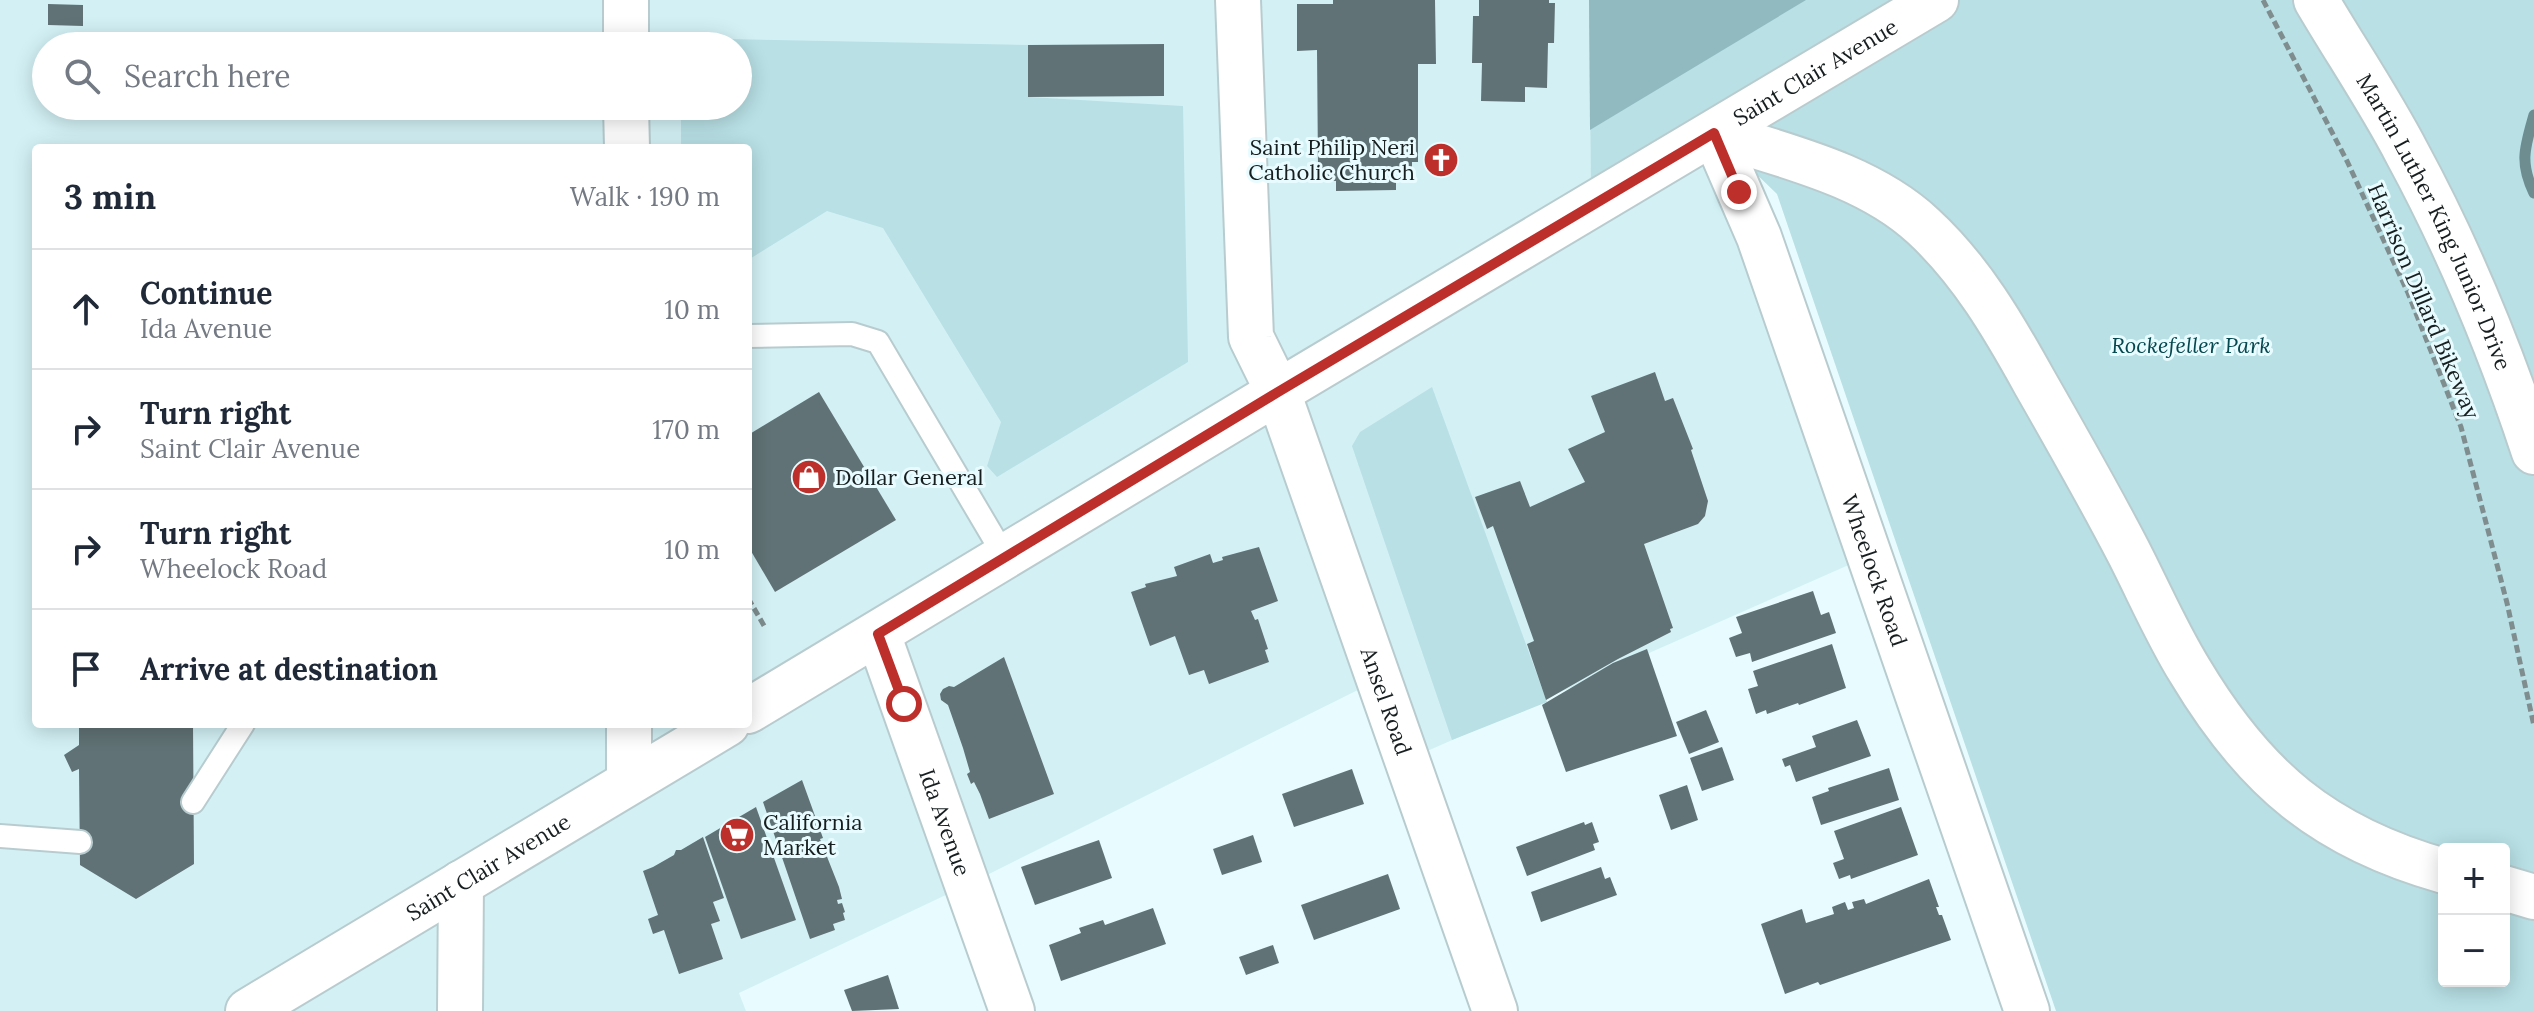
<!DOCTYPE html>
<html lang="en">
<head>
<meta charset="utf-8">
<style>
	:root { --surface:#fff; --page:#f6f6f7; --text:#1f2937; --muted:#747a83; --line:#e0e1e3 }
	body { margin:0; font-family:Lora,serif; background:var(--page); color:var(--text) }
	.controls { position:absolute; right:24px; bottom:24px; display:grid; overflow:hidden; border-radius:8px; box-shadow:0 4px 20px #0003 }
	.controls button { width:72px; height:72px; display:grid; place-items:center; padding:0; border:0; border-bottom:2px solid var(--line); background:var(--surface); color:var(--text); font:40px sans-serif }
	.stop { position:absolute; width:24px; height:24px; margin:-18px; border:6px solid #bd2f2b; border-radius:50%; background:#fff }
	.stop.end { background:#bd2f2b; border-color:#fff; box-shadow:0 2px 8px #0008 }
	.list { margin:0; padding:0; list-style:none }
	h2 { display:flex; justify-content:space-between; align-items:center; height:104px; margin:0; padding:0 32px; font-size:34px }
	h2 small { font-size:26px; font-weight:400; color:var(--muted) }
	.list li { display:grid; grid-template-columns:52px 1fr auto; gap:24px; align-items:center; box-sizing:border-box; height:120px; padding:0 32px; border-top:2px solid var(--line) }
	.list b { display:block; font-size:30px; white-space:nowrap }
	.list p { margin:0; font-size:26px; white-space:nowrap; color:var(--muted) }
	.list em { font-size:26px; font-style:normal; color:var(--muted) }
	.icon { flex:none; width:44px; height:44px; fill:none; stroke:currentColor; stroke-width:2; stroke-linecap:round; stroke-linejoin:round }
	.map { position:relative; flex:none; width:2534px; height:1011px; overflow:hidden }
	.search { position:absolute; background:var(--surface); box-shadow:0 4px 20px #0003; left:32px; top:32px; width:720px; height:88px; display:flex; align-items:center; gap:20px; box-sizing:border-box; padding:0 28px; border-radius:44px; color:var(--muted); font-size:30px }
	.panel { position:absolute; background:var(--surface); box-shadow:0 4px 20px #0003; left:32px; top:144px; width:720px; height:584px; border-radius:8px }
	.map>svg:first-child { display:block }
	.built { fill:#d3f1f5; fill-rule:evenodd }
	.green { fill:#b8e0e5; fill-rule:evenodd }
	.forest { fill:#90bac0 }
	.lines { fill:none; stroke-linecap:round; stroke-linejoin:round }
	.stream { stroke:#6d8d91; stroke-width:11 }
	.building { fill:#607275 }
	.lane-casing { stroke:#b8cccf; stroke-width:26 }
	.street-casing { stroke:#b8cccf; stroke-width:48 }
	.secondary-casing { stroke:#b8cccf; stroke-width:48 }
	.path { stroke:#7f8d8f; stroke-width:5; stroke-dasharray:8 4; stroke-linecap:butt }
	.lane { stroke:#fff; stroke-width:22 }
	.street { stroke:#fff; stroke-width:44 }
	.secondary { stroke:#fff; stroke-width:44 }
	.route { stroke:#bd2f2b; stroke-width:10 }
	.labels { text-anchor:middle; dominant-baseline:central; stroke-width:6; stroke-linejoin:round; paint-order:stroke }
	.street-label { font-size:22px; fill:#171e1f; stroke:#e8fcff }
	.poi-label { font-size:22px; fill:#171e1f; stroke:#e8fcff; text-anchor:start }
	.park-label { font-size:22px; font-style:italic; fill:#04474e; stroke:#e8fcff }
</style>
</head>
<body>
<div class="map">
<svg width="2534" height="1011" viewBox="0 0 2534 1011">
	<rect width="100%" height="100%" fill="#e8fcff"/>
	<!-- built -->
	<path class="built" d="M 0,0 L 1589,0 L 1591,205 L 1714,133 L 1869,556 L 1407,760 L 1378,680 L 967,885 L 739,993 L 746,1011 L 0,1011 ZM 46,46 L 738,46 L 738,106 L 46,106 ZM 36,148 L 748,148 L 748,724 L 36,724 Z"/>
	<!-- green -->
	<g class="green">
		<path d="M 1589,0 L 2534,0 L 2534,1011 L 2056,1011 L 1777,194 L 1714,133 L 1591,206 ZM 2444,849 L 2504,849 L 2504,981 L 2444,981 Z"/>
		<polygon points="681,38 1028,45 1029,97 1183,106 1188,362 997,477 987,466 1001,422 883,228 827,211 748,260 748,148 681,148 681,106 738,106 738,46 681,46"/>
		<polygon points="1432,387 1547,702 1452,740 1352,446 1360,432"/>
	</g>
	<!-- forest -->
	<polygon class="forest" points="1589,0 1806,0 1590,130"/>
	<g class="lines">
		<!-- stream -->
		<path class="stream" d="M 2534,115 C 2525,147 2519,162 2534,193"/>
	</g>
	<!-- building -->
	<g class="building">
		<polygon points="1333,0 1435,0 1436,64 1418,64 1418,162 1412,162 1412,169 1396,169 1396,190 1336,191 1336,181 1321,181 1321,168 1318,169 1317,50 1297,51 1297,4 1333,4"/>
		<polygon points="1479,0 1549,0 1549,3 1555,3 1554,43 1548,43 1547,88 1525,87 1525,102 1481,101 1482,63 1472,63 1473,16 1479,16"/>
		<polygon points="48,4 83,5 83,26 48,25"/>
		<polygon points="1164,44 1164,96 1028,97 1028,45"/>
		<polygon points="1655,372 1665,401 1673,398 1693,449 1691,450 1708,501 1705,516 1698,524 1644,544 1673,628 1670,629 1671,632 1618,659 1546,700 1527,644 1534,641 1493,526 1487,529 1475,497 1520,481 1530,507 1585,482 1568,449 1605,432 1591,396"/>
		<polygon points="819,392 896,520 775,592 748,546 748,435"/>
		<polygon points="1259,547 1278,601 1251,611 1255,620 1258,619 1268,649 1265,650 1269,662 1209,684 1204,670 1189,675 1175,636 1150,646 1131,592 1146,587 1145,584 1177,576 1174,567 1210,554 1213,563 1223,560 1222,557"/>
		<polygon points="1813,591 1821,615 1829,612 1836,633 1752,662 1750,653 1736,657 1729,638 1742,633 1736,617"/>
		<polygon points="1832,644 1846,688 1799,705 1798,703 1767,714 1766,710 1756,714 1748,689 1758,686 1753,671"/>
		<polygon points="1647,649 1677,736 1566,772 1542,705 1613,663"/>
		<polygon points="1004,657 1054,794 989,819 980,794 974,782 971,784 967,774 970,772 963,748 948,705 941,700 940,694 943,689 949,686 954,687"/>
		<polygon points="1706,710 1719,742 1689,754 1676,722"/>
		<polygon points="1857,720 1871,756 1796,782 1790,765 1785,767 1782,759 1816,747 1812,736"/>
		<polygon points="79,724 193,724 194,864 136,899 80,865 79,769 72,772 64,755 79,745"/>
		<polygon points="1722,747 1734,780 1702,791 1690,758"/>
		<polygon points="1889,768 1899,800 1821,825 1812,797 1829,791 1828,788"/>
		<polygon points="1352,769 1364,804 1294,827 1282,794"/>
		<polygon points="802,780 823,838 820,839 839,887 842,899 837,900 838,904 842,903 845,912 843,913 845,920 833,924 835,930 810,939 763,802"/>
		<polygon points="1687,785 1698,820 1671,830 1659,795"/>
		<polygon points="756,807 796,920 741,939 705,837"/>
		<polygon points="1901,807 1918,855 1851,879 1850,875 1839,879 1833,863 1844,859 1834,831"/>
		<polygon points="1584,822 1585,825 1592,822 1599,842 1593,844 1595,850 1527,876 1516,847"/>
		<polygon points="1253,835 1262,862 1222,875 1213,849"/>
		<polygon points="703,837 724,898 713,902 720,921 711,924 723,959 679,974 664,930 653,934 648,919 658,915 643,871 653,867 674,855 676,850 681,850"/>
		<polygon points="1099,840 1112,878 1035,905 1021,867"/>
		<polygon points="1601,867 1605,879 1610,877 1617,895 1541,922 1531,892"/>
		<polygon points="1388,874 1400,909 1314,940 1301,905"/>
		<polygon points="1929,879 1939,907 1936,907 1939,915 1942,915 1951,940 1820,985 1818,982 1785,994 1761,924 1802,909 1806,923 1834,914 1832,907 1845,902 1848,910 1854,908 1852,902 1864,899 1866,904"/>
		<polygon points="1153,908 1166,944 1061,981 1049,945 1081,933 1079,928 1103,920 1105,925"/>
		<polygon points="1273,945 1279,963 1246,975 1239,957"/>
		<polygon points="888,975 899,1009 852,1011 844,990"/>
	</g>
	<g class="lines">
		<defs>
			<g id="lane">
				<polyline points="748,336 852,334 878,342 1005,557"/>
				<polyline points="193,802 243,724"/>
				<polyline points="0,836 80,842"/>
			</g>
			<g id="street">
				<polyline points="626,0 626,46"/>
				<path id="s1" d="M 1238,0 L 1251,337 L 1278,392 L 1495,1011"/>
				<polyline points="626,106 627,148"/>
				<path id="s2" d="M 1714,133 L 1759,237 L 2027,1011"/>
				<path id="s3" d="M 878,634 L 1012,1011"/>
				<polyline points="629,724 629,782"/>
			</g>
			<g id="secondary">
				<path id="s4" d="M 2316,0 C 2346,51 2380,101 2407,153 C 2459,249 2500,349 2534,452"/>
				<path d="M 1714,133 C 1784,156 1867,174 1923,226 C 1971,270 2004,327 2035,383 C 2067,439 2099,495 2129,553 C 2149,592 2167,634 2190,671 C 2254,778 2323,837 2444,871"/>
				<path id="s5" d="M 748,711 L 1278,392 L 1936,0"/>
				<polyline points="2504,888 2534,897"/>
				<path id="s6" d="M 248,1011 L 727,724"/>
				<polyline points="460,1011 461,883"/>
			</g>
		</defs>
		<!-- lane casing -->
		<use href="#lane" class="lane-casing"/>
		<!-- street casing -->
		<use href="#street" class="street-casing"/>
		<!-- secondary casing -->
		<use href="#secondary" class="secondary-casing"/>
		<!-- path -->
		<g class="path">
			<polyline points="2263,0 2347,161 2408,293 2461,427 2507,603 2534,726"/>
			<polyline points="748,598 766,629"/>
		</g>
		<!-- lane -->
		<use href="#lane" class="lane"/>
		<!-- street -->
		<use href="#street" class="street"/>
		<!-- secondary -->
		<use href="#secondary" class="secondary"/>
	</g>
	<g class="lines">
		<!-- route -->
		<polyline class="route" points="904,704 878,634 1278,392 1714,133 1739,192"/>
	</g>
	<!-- icons -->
	<defs>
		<symbol id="church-disc" viewBox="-11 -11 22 22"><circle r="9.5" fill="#bd2f2b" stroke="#e8fcff"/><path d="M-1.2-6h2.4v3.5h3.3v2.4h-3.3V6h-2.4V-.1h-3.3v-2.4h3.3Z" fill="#fff"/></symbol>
		<symbol id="shop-disc" viewBox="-11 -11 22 22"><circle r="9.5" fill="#bd2f2b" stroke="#e8fcff"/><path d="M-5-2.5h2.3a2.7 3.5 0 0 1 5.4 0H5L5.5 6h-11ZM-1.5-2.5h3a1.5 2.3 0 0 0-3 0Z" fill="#fff"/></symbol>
		<symbol id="supermarket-disc" viewBox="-11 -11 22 22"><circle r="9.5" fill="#bd2f2b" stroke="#e8fcff"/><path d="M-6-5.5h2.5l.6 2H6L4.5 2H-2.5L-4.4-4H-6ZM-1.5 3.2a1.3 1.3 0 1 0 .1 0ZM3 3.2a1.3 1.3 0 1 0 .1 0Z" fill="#fff"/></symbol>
	</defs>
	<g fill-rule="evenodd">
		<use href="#church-disc" x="1421" y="140" width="40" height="40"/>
		<use href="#shop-disc" x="789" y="457" width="40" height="40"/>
		<use href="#supermarket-disc" x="717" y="815" width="40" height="40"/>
	</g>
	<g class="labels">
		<!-- street labels -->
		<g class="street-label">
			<text stroke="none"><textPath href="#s5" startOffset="1244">Saint Clair Avenue</textPath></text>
			<text stroke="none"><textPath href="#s4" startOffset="252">Martin Luther King Junior Drive</textPath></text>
			<text transform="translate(2424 301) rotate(67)">Harrison Dillard Bikeway</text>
			<text stroke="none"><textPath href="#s2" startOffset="466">Wheelock Road</textPath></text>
			<text stroke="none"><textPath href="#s1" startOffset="726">Ansel Road</textPath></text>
			<text stroke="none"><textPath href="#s3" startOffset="200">Ida Avenue</textPath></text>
			<text stroke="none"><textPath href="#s6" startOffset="280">Saint Clair Avenue</textPath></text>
		</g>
		<!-- poi labels -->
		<g class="poi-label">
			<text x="1415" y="147" text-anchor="end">Saint Philip Neri<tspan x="1415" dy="25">Catholic Church</tspan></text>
			<text x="835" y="477">Dollar General</text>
			<text x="763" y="822">California<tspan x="763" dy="25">Market</tspan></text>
		</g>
		<!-- park labels -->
		<g class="park-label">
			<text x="2191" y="345">Rockefeller Park</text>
		</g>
	</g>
</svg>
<div class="controls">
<button>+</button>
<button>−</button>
</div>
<div class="stop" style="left:904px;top:704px"></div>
<div class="stop end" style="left:1739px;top:192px"></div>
<div class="search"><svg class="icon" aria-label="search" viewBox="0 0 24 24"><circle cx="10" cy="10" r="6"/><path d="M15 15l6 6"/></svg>Search here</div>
<section class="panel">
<h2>3 min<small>Walk · 190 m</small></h2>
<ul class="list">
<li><svg class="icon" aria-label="ahead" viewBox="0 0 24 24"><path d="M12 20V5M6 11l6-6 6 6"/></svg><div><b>Continue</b><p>Ida Avenue</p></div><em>10 m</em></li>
<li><svg class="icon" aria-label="right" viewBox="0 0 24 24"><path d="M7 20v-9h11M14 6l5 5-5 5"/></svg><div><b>Turn right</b><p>Saint Clair Avenue</p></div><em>170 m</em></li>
<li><svg class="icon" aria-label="right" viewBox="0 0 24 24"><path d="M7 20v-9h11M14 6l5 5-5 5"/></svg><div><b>Turn right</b><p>Wheelock Road</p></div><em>10 m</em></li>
<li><svg class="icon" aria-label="arrive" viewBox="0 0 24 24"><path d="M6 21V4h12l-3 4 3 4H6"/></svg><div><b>Arrive at destination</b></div></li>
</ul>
</section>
</div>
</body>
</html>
